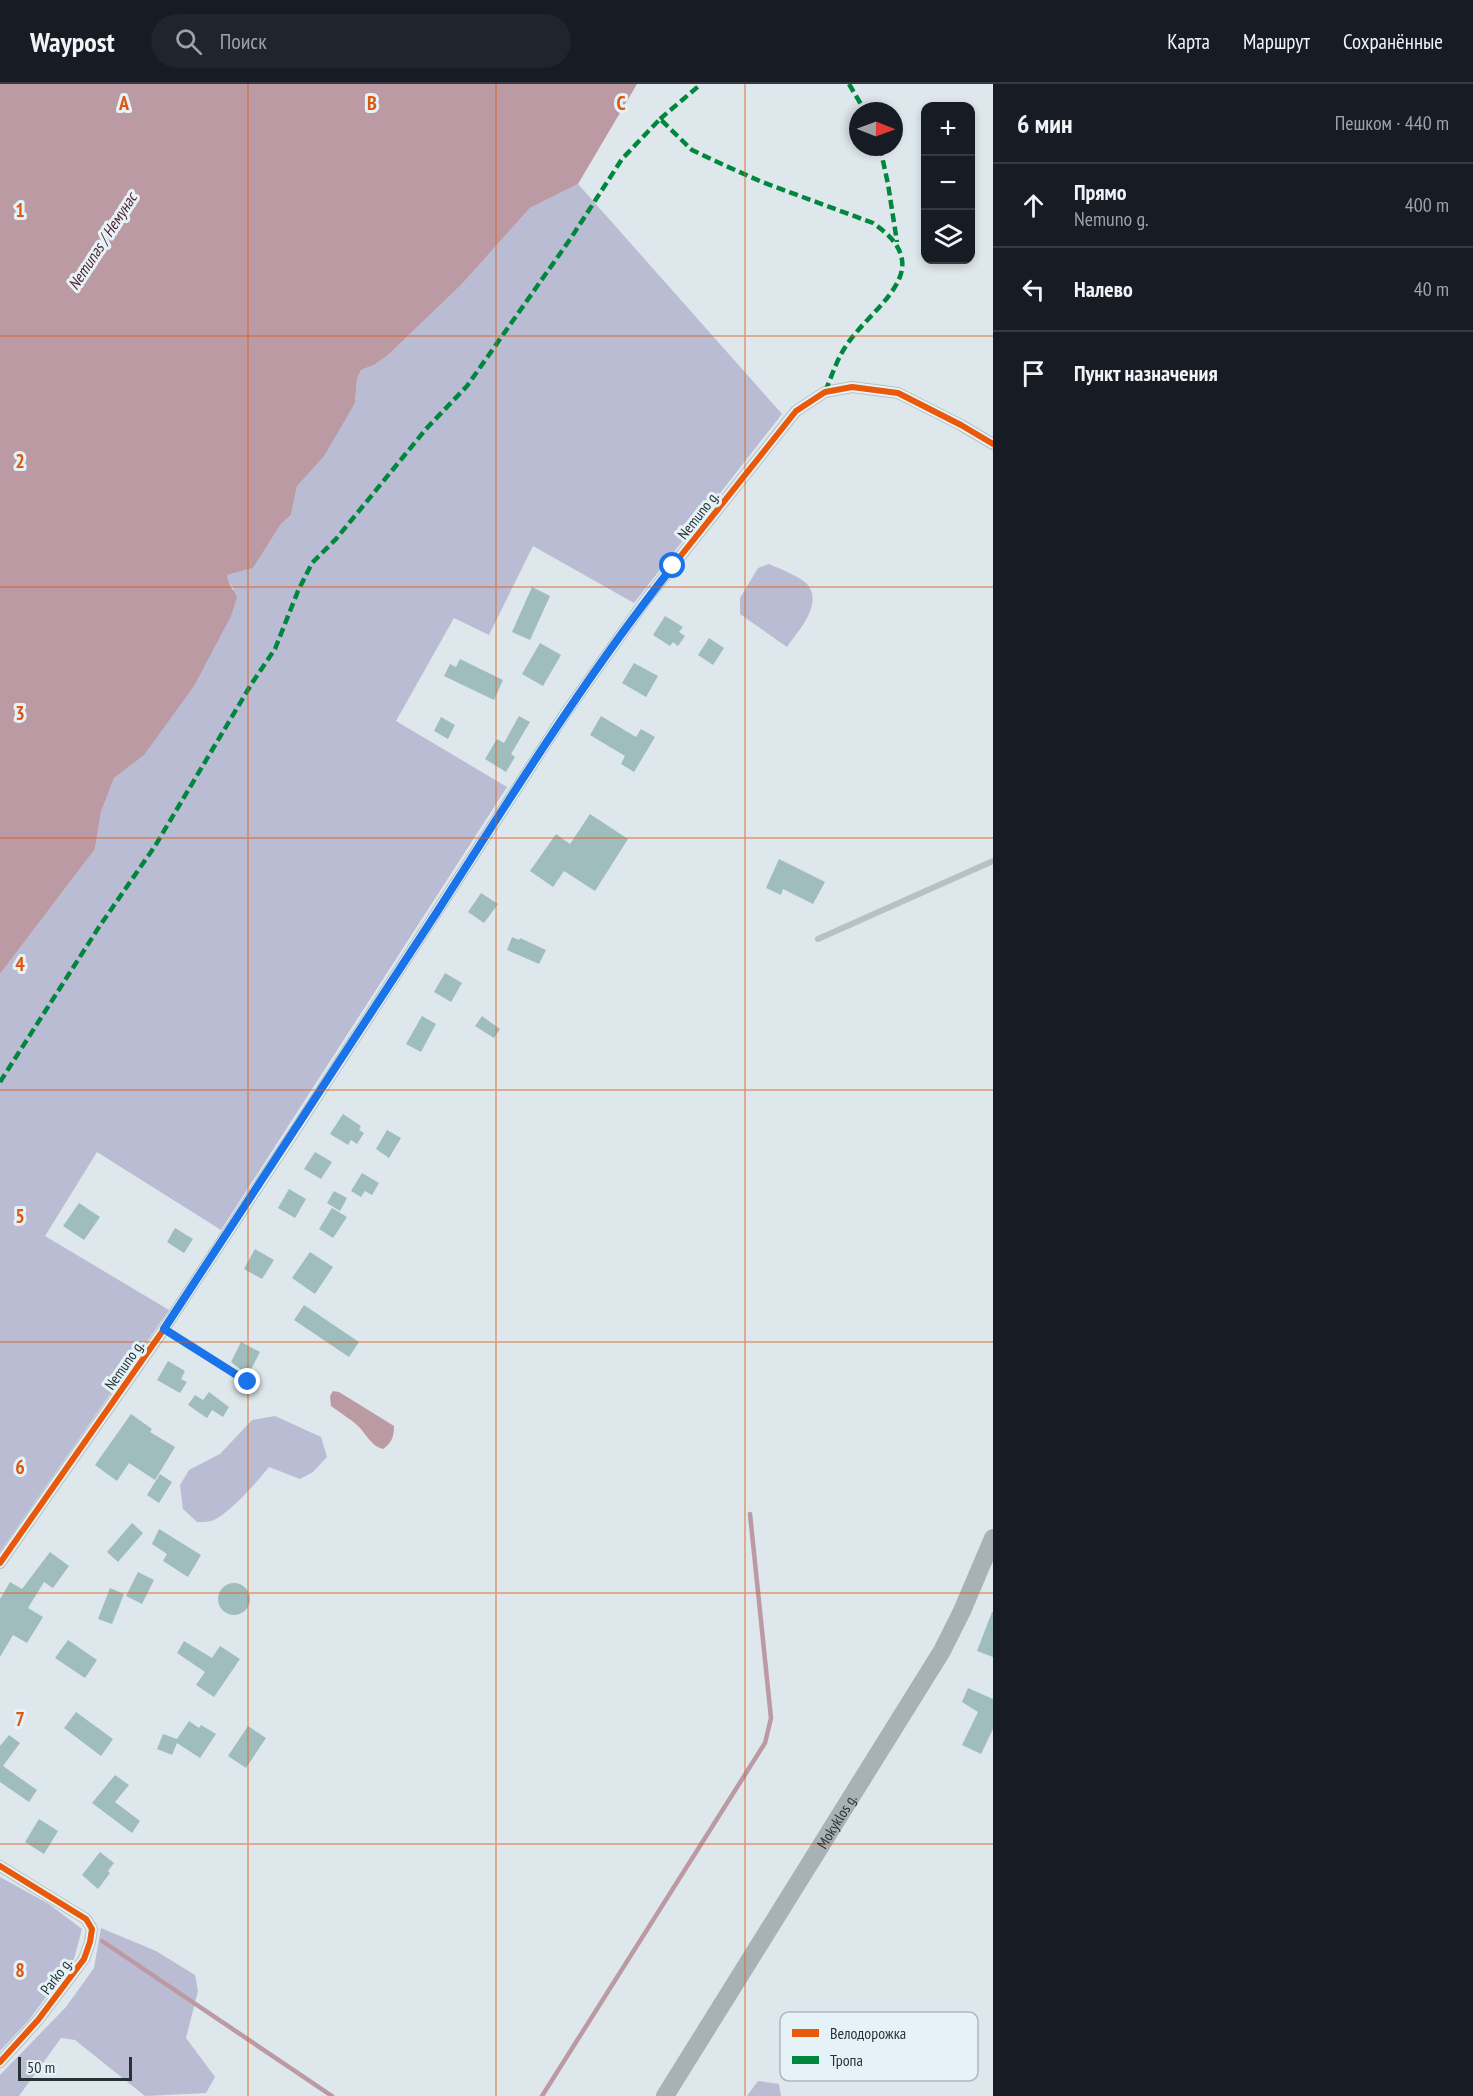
<!DOCTYPE html>
<html lang="ru">
<head>
<meta charset="utf-8">
<style>
	:root { --surface:#171b24; --page:#20242c; --text:#f1f3f6; --muted:#9ea1a6; --line:#363941 }
	body { margin:0; font-family:"PT Sans Narrow",sans-serif; background:var(--page); color:var(--text) }
	.controls { position:absolute; right:18px; top:18px; display:grid; overflow:hidden; border-radius:12px; box-shadow:0 3px 9px #0003 }
	.controls button { width:54px; height:54px; display:grid; place-items:center; padding:0; border:0; border-bottom:2px solid var(--line); background:var(--surface); color:var(--text); font:30px sans-serif }
	.compass { position:absolute; left:849px; top:18px; width:54px; height:54px; border-radius:50%; background:var(--surface); box-shadow:0 3px 9px #0003; rotate:91deg }
	.scale { position:absolute; left:18px; bottom:15px; width:114px; box-sizing:border-box; padding-left:6px; border:3px solid #263334; border-top:0; font-size:16px; line-height:21px; white-space:nowrap; color:#263334; -webkit-text-stroke:4px #e5f3f8; paint-order:stroke }
	.stop { position:absolute; width:18px; height:18px; margin:-14px; border:4px solid #1a73e8; border-radius:50%; background:#fff }
	.stop.end { background:#1a73e8; border-color:#fff; box-shadow:0 2px 6px #0008 }
	.list { margin:0; padding:0; list-style:none }
	h2 { display:flex; justify-content:space-between; align-items:center; height:78px; margin:0; padding:0 24px; font-size:26px }
	h2 small { font-size:20px; font-weight:400; color:var(--muted) }
	.list li { display:grid; grid-template-columns:39px 1fr auto; gap:18px; align-items:center; box-sizing:border-box; height:84px; padding:0 24px; border-top:2px solid var(--line) }
	.list b { display:block; font-size:22px; white-space:nowrap }
	.list p { margin:0; font-size:20px; white-space:nowrap; color:var(--muted) }
	.list em { font-size:20px; font-style:normal; color:var(--muted) }
	.icon { flex:none; width:33px; height:33px; fill:none; stroke:currentColor; stroke-width:2; stroke-linecap:round; stroke-linejoin:round }
	.map { position:relative; flex:none; width:993px; height:2012px; overflow:hidden }
	header { display:flex; align-items:center; gap:36px; box-sizing:border-box; height:84px; padding:0 30px; background:var(--surface); border-bottom:2px solid var(--line) }
	header strong { font-size:28px }
	nav { display:flex; gap:33px; margin-inline-start:auto; font-size:21px }
	.search { width:420px; height:54px; background:var(--page); display:flex; align-items:center; gap:15px; box-sizing:border-box; padding:0 21px; border-radius:33px; color:var(--muted); font-size:22px }
	main { display:flex }
	aside { flex:1; background:var(--surface) }
	.map>svg:first-child { display:block }
	.green { fill:#babcd3 }
	.water { fill:#bc9aa3 }
	.lines { fill:none; stroke-linecap:round; stroke-linejoin:round }
	.stream { stroke:#bc9aa3; stroke-width:4.5 }
	.building { fill:#a0bdbe }
	.service { stroke:#b7c1c4; stroke-width:6 }
	.minor { stroke:#b7c1c4; stroke-width:12 }
	.secondary { stroke:#a8b2b5; stroke-width:18 }
	.quiet { stroke:#00873e; stroke-width:4.5; stroke-dasharray:9 4.5; stroke-linecap:butt }
	.cycleway-casing { stroke:#e5f3f8; stroke-width:10 }
	.cycleway { stroke:#e8590c; stroke-width:6 }
	.route { stroke:#1a73e8; stroke-width:8 }
	.grid { fill:none; stroke:#de570e; stroke-width:1.5; stroke-opacity:0.55 }
	.labels { text-anchor:middle; dominant-baseline:central; stroke-width:6; stroke-linejoin:round; paint-order:stroke }
	.street-label { font-size:15px; fill:#263334; stroke:#e5f3f8 }
	.water-label { font-size:16px; font-style:italic; fill:#541d28; stroke:#e5f3f8 }
	.key { fill:#e5f3f8; stroke:#acb9bd; stroke-width:1.5 }
	.key-label { font-size:16px; fill:#263334 }
	.grid-label { font-size:20px; text-anchor:middle; font-weight:bold; fill:#de570e; stroke:#e5f3f8; stroke-width:6; stroke-linejoin:round; paint-order:stroke }
</style>
</head>
<body>
<header>
<strong>Waypost</strong>
<div class="search"><svg class="icon" aria-label="search" viewBox="0 0 24 24"><circle cx="10" cy="10" r="6"/><path d="M15 15l6 6"/></svg>Поиск</div>
<nav><a>Карта</a><a>Маршрут</a><a>Сохранённые</a></nav>
</header>
<main>
<div class="map">
<svg width="993" height="2012" viewBox="0 0 993 2012">
	<rect width="100%" height="100%" fill="#dee7eb"/>
	<!-- green -->
	<g class="green">
		<polygon points="578,100 782,330 634,519 533,462 489,551 454,534 396,637 507,703 221,1146 97,1068 45,1152 169,1226 0,1468 0,890 95,765 101,728 114,694 144,670 165,640 234,505 227,497 227,491 253,484 281,440 291,431 297,402 355,319 357,295 361,286 374,281 387,272 462,200 530,124"/>
		<path d="M 769,480 C 778,484 801,493 807,500 C 824,520 798,547 787,563 L 740,530 L 740,514 L 758,484 Z"/>
		<path d="M 275,1332 L 321,1353 L 327,1373 L 313,1388 L 300,1395 L 269,1383 C 258,1397 227,1432 211,1437 C 207,1438 201,1438 197,1438 L 183,1425 L 180,1401 L 189,1386 L 220,1370 L 252,1336 Z"/>
		<polygon points="0,1793 49,1820 82,1845 74,1875 29,1936 0,1967"/>
		<polygon points="101,1844 156,1867 195,1891 198,1907 186,1954 215,1993 206,2009 145,2012 75,1956 61,1954 19,2012 0,2012 0,1991 66,1923 94,1884"/>
		<polygon points="758,1997 779,2000 781,2012 747,2012"/>
	</g>
	<!-- water -->
	<g class="water">
		<path d="M 0,0 L 637,0 L 578,100 L 530,124 L 462,200 L 387,272 L 374,281 L 361,286 L 357,295 L 355,319 L 324,372 L 297,402 L 291,431 L 281,440 L 253,484 L 227,491 C 227,500 234,505 237,513 L 231,532 L 194,602 L 144,671 L 114,694 L 101,728 L 95,765 L 0,890 Z"/>
		<path d="M 333,1307 L 339,1308 L 394,1342 C 394,1352 392,1359 383,1365 C 371,1362 367,1351 359,1343 C 351,1335 340,1329 331,1322 L 330,1312 Z"/>
	</g>
	<g class="lines">
		<!-- stream -->
		<g class="stream">
			<polyline points="102,1857 332,2012"/>
			<polyline points="542,2012 765,1659 771,1634 750,1430"/>
		</g>
	</g>
	<!-- building -->
	<g class="building">
		<polygon points="532,503 550,512 530,556 512,548"/>
		<polygon points="665,532 683,543 679,548 685,552 678,562 673,558 670,562 653,551"/>
		<polygon points="709,554 724,564 713,581 698,571"/>
		<polygon points="540,559 561,571 543,602 522,590"/>
		<polygon points="460,575 503,596 494,616 444,592 450,580 456,583"/>
		<polygon points="634,579 658,592 646,613 622,599"/>
		<polygon points="519,632 530,638 511,670 515,673 506,688 485,675 497,655 504,659"/>
		<polygon points="601,632 636,653 641,645 655,653 634,688 621,680 625,672 590,651"/>
		<polygon points="441,633 455,641 448,655 434,647"/>
		<polygon points="590,730 628,755 595,807 564,787 553,803 530,787 556,750 570,760"/>
		<polygon points="779,775 825,798 813,820 783,805 781,811 766,804"/>
		<polygon points="481,809 498,820 484,839 468,828"/>
		<polygon points="512,853 519,856 520,854 546,866 539,880 507,866"/>
		<polygon points="445,889 462,899 451,918 434,908"/>
		<polygon points="422,932 436,940 421,968 406,960"/>
		<polygon points="482,932 500,945 494,954 475,942"/>
		<polygon points="343,1030 361,1042 359,1046 364,1049 357,1060 351,1056 348,1061 330,1050"/>
		<polygon points="387,1046 401,1054 389,1074 376,1065"/>
		<polygon points="315,1068 332,1078 321,1095 304,1085"/>
		<polygon points="362,1089 379,1099 372,1111 365,1107 361,1113 351,1107"/>
		<polygon points="289,1105 306,1115 295,1134 278,1124"/>
		<polygon points="334,1107 347,1114 340,1127 327,1119"/>
		<polygon points="79,1119 100,1133 84,1156 63,1142"/>
		<polygon points="332,1124 347,1133 333,1154 319,1145"/>
		<polygon points="175,1144 193,1155 184,1169 167,1158"/>
		<polygon points="255,1165 274,1176 262,1195 244,1185"/>
		<polygon points="310,1168 333,1183 315,1210 292,1194"/>
		<polygon points="304,1221 359,1258 349,1273 294,1236"/>
		<polygon points="241,1258 260,1268 248,1291 231,1278"/>
		<polygon points="168,1277 185,1287 181,1295 187,1298 180,1309 157,1296"/>
		<polygon points="209,1308 229,1323 223,1333 212,1326 207,1334 188,1321 195,1311 203,1316"/>
		<polygon points="131,1330 152,1345 150,1348 175,1363 155,1396 129,1379 117,1397 95,1381"/>
		<polygon points="160,1390 172,1398 159,1419 147,1411"/>
		<polygon points="132,1439 143,1449 118,1478 107,1468"/>
		<polygon points="159,1445 201,1471 188,1493 163,1477 167,1470 152,1460"/>
		<polygon points="50,1468 69,1482 53,1504 44,1498 28,1524 43,1533 27,1559 13,1551 0,1573 0,1515 10,1498 22,1505"/>
		<polygon points="138,1488 154,1496 142,1520 126,1512"/>
		<circle cx="234" cy="1515" r="16"/>
		<polygon points="110,1504 124,1510 112,1540 98,1535"/>
		<polygon points="992,1528 993,1528 993,1573 977,1567"/>
		<polygon points="68,1556 97,1576 85,1594 55,1574"/>
		<polygon points="184,1557 212,1574 220,1562 240,1575 214,1613 196,1601 205,1588 177,1569"/>
		<polygon points="968,1604 993,1615 993,1645 981,1670 962,1661 978,1628 962,1618"/>
		<polygon points="76,1628 113,1655 101,1672 64,1644"/>
		<polygon points="189,1637 199,1644 201,1641 216,1650 200,1674 177,1659 172,1671 157,1665 163,1650 177,1655"/>
		<polygon points="248,1642 266,1654 246,1684 228,1672"/>
		<polygon points="9,1651 20,1659 3,1682 37,1706 29,1718 0,1698 0,1662"/>
		<polygon points="115,1691 129,1701 115,1718 140,1737 132,1749 92,1719"/>
		<polygon points="39,1735 58,1747 44,1770 25,1758"/>
		<polygon points="100,1768 114,1779 108,1787 110,1789 98,1805 82,1791"/>
	</g>
	<g class="lines">
		<!-- service -->
		<g class="service">
			<polyline points="818,855 993,777"/>
			<polyline points="165,1245 248,1298"/>
		</g>
		<!-- minor -->
		<g class="minor">
			<polyline points="0,1479 164,1245 300,1039 565,630 648,513 796,327 825,308 852,303 898,309 961,341 993,360"/>
			<polyline points="0,1782 86,1835 92,1845 90,1858 84,1875 38,1936 0,1978"/>
		</g>
		<!-- secondary -->
		<path class="secondary" id="s1" d="M 665,2012 L 942,1567 L 962,1527 L 993,1454"/>
		<!-- quiet -->
		<g class="quiet">
			<polyline points="849,0 865,27"/>
			<polyline points="660,35 701,0"/>
			<polyline points="880,63 888,100 897,158"/>
			<path d="M 0,998 L 99,843 L 155,762 L 252,599 L 275,565 L 298,507 L 312,479 L 336,455 L 426,345 L 467,302 L 571,154 L 622,75 L 660,35 L 692,66 L 726,82 L 762,98 L 873,139 C 943,187 869,223 844,265 C 836,278 831,294 825,308"/>
		</g>
		<defs>
			<g id="cycleway">
				<polyline points="0,1479 164,1245 300,1039 565,630 648,513 796,327 825,308 852,303 898,309 961,341 993,360"/>
				<polyline points="0,1782 86,1835 92,1845 90,1858 84,1875 38,1936 0,1978"/>
			</g>
		</defs>
		<!-- cycleway casing -->
		<use href="#cycleway" class="cycleway-casing"/>
		<!-- cycleway -->
		<use href="#cycleway" class="cycleway"/>
	</g>
	<g class="lines">
		<!-- route -->
		<path class="route" d="M 248,1298 L 164,1245 C 256,1106 347,967 437,828 C 512,711 586,592 673,482"/>
	</g>
	<!-- grid -->
	<path class="grid" d="M 248,0 L 248,2012M 496,0 L 496,2012M 745,0 L 745,2012M 0,252 L 993,252M 0,503 L 993,503M 0,754 L 993,754M 0,1006 L 993,1006M 0,1258 L 993,1258M 0,1509 L 993,1509M 0,1760 L 993,1760"/>
	<g class="labels">
		<!-- street labels -->
		<g class="street-label">
			<text transform="translate(698 431) rotate(-52)">Nemuno g.</text>
			<text transform="translate(124 1281) rotate(-55)">Nemuno g.</text>
			<text stroke="none"><textPath href="#s1" startOffset="324">Mokyklos g.</textPath></text>
			<text transform="translate(56 1892) rotate(-53)">Parko g.</text>
		</g>
		<!-- water labels -->
		<g class="water-label">
			<text transform="translate(102 157) rotate(-57)">Nemunas / Немунас</text>
		</g>
	</g>
	<!-- legend -->
	<rect x="780" y="1928" width="198" height="69" rx="9" class="key"/>
	<rect x="792" y="1945" width="27" height="8" fill="#e8590c"/>
	<rect x="792" y="1972" width="27" height="8" fill="#00873e"/>
	<g class="key-label">
		<text x="830" y="1955">Велодорожка</text>
		<text x="830" y="1982">Тропа</text>
	</g>
	<g class="grid-label">
		<text x="124" y="26">A</text>
		<text x="372" y="26">B</text>
		<text x="621" y="26">C</text>
		<text x="20" y="133">1</text>
		<text x="20" y="384">2</text>
		<text x="20" y="636">3</text>
		<text x="20" y="887">4</text>
		<text x="20" y="1139">5</text>
		<text x="20" y="1390">6</text>
		<text x="20" y="1642">7</text>
		<text x="20" y="1893">8</text>
	</g>
</svg>
<div class="controls">
<button>+</button>
<button>−</button>
<button><svg class="icon" aria-label="layers" viewBox="0 0 24 24"><path d="M12 4l9 5-9 5-9-5zM3 14l9 5 9-5"/></svg></button>
</div>
<svg class="compass" viewBox="-18 -18 36 36"><path d="M0-13l5 13h-10z" fill="#e53935"/><path d="M0 13l5-13h-10z" fill="#9ea1a6"/></svg>
<div class="scale">50 m</div>
<div class="stop" style="left:673px;top:482px"></div>
<div class="stop end" style="left:248px;top:1298px"></div>
</div>
<aside>
<h2>6 мин<small>Пешком · 440 m</small></h2>
<ul class="list">
<li><svg class="icon" aria-label="ahead" viewBox="0 0 24 24"><path d="M12 20V5M6 11l6-6 6 6"/></svg><div><b>Прямо</b><p>Nemuno g.</p></div><em>400 m</em></li>
<li><svg class="icon" aria-label="left" viewBox="0 0 24 24"><path d="M17 20v-9H6M10 6l-5 5 5 5"/></svg><div><b>Налево</b></div><em>40 m</em></li>
<li><svg class="icon" aria-label="arrive" viewBox="0 0 24 24"><path d="M6 21V4h12l-3 4 3 4H6"/></svg><div><b>Пункт назначения</b></div></li>
</ul>
</aside>
</main>
</body>
</html>
